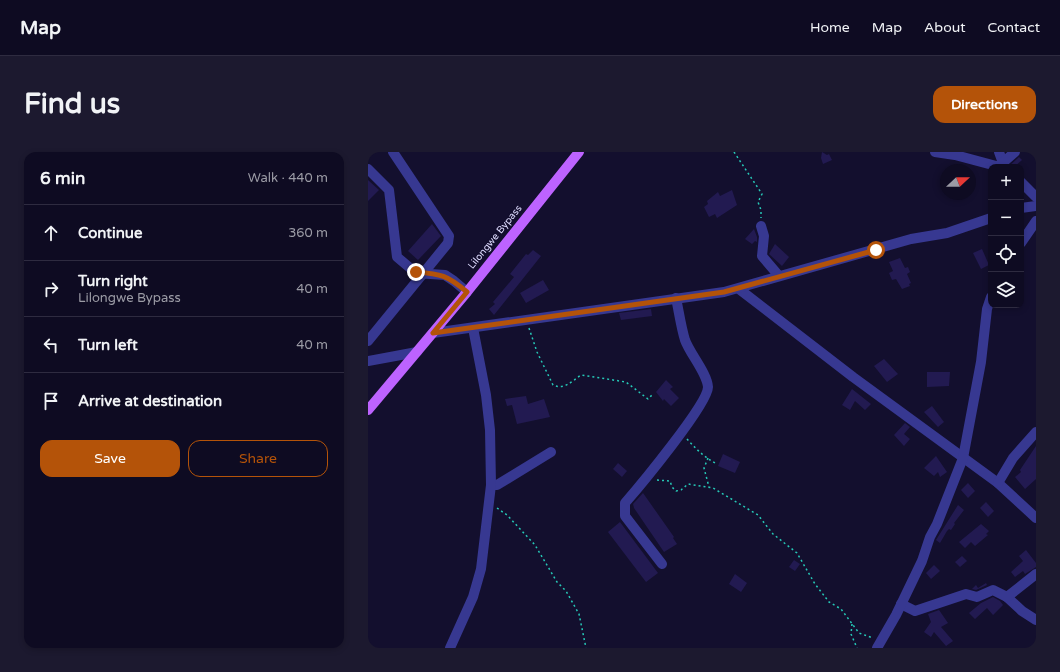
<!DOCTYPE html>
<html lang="en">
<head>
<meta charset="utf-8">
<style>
	:root { --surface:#0e0b22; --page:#1c192f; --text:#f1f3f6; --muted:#9b9ba5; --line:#2e2b40; --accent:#b45309 }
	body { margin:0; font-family:"Varela Round",sans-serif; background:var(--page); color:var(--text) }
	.controls { position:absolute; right:12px; top:12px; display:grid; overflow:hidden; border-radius:8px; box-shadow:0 2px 6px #0003 }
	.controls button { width:36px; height:36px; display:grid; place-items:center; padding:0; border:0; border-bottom:1px solid var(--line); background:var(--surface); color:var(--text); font:20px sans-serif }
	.compass { position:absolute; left:572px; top:12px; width:36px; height:36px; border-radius:50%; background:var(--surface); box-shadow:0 2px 6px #0003; rotate:68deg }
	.stop { position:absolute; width:12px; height:12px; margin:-9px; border:3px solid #b45309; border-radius:50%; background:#fff }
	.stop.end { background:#b45309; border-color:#fff; box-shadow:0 1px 4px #0008 }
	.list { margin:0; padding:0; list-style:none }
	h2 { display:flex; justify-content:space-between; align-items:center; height:52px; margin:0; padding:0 16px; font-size:17px }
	h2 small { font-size:13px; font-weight:400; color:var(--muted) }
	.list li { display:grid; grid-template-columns:26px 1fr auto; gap:12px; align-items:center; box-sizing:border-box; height:56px; padding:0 16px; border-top:1px solid var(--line) }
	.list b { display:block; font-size:15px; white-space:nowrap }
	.list p { margin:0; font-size:13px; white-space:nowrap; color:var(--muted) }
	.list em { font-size:13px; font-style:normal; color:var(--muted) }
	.actions { display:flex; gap:8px; padding:12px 16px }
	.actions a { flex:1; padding:9px 0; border:1px solid var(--accent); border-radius:12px; text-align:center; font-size:14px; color:var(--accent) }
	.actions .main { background:var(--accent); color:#fff }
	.icon { flex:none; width:22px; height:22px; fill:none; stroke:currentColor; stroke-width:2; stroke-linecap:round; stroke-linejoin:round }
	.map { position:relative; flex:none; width:668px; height:496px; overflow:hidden; border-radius:12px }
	header { display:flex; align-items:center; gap:24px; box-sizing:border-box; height:56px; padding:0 20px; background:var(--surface); border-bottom:1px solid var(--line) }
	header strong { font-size:19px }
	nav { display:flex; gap:22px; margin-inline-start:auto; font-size:14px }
	.intro { display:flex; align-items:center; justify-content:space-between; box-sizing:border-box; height:96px; padding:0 24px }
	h1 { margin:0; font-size:28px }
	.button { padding:10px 18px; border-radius:12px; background:var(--accent); color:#fff; font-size:14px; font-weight:700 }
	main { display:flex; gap:24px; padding:0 24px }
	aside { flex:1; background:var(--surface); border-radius:12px; box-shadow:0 2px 6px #0003 }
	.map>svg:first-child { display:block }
	.building { fill:#221a51 }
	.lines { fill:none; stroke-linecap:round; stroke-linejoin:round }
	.path { stroke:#26c9b7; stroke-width:1.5; stroke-dasharray:2 3; stroke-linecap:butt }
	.minor { stroke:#373891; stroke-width:10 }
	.major { stroke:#bd63ff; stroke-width:10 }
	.route { stroke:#b45309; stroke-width:5 }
	.labels { text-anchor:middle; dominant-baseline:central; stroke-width:3; stroke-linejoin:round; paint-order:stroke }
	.street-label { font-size:10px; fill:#dfdcff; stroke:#130f2e }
</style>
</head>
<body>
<header>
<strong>Map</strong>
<nav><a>Home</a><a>Map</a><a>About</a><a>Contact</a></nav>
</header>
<div class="intro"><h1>Find us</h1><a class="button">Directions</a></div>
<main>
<aside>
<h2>6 min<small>Walk · 440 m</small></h2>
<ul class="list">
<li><svg class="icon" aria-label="ahead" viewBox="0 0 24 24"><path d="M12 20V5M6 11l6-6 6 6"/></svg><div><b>Continue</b></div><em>360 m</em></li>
<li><svg class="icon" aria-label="right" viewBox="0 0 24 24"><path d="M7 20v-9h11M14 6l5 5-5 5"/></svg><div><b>Turn right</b><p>Lilongwe Bypass</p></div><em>40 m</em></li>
<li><svg class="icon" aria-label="left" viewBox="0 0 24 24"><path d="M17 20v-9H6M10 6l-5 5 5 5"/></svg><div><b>Turn left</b></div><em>40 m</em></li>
<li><svg class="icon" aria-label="arrive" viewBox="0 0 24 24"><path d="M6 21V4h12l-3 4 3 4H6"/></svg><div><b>Arrive at destination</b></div></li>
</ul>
<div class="actions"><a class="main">Save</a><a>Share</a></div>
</aside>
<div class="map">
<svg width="668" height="496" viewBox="0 0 668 496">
	<rect width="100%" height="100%" fill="#130f2e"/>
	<!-- building -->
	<g class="building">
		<polygon points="454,0 459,3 461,2 464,8 455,12 453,6"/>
		<polygon points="651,5 654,8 646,15 640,15"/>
		<polygon points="0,28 11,38 0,49"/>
		<polygon points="364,38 369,53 349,66 347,62 341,65 336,55 340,52 339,49 350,40 352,44"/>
		<polygon points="64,72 73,84 50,108 40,99"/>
		<polygon points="386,77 389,85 389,90 387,89 384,92 377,87"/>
		<polygon points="407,92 421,105 414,114 401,102"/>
		<polygon points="614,97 621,113 613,117 605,101"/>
		<polygon points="165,98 173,104 126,163 121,157 127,152 125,150 146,125 142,122 158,102 160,103"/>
		<polygon points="532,106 537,116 540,115 542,120 539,122 543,131 541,132 542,134 534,137 528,127 524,128 521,121 525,119 521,110"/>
		<polygon points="175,128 181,138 158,151 152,141"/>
		<polygon points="283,157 284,164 253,168 251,161"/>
		<polygon points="516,207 530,222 519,230 506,214"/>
		<polygon points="559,220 582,220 581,234 559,235"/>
		<polygon points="298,228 305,235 302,237 311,246 303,254 296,247 295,249 288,240"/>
		<polygon points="484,237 503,252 497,258 487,249 482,258 474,253"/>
		<polygon points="158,244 160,252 176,247 182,265 149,272 144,253 139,254 137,247"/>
		<polygon points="564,254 576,270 570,275 556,260"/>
		<polygon points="537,271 542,275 536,282 542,287 536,294 526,283"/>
		<polygon points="668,294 668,327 657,337 647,325 653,320 652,318"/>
		<polygon points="355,302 372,310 367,321 350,314"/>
		<polygon points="568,304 579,320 572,325 570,320 566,324 556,316"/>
		<polygon points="250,311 259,319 254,325 245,317"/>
		<polygon points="600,331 607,339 600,346 593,338"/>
		<polygon points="275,341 306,385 305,386 309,392 296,400 266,356 265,352"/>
		<polygon points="618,350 626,359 620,365 612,356"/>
		<polygon points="590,353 596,358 586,371 587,372 583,378 581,377 579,379 572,391 568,388"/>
		<polygon points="252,370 290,421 278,430 240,380"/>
		<polygon points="613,372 621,379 618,382 620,383 607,394 603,390 597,396 591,390"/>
		<polygon points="658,398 668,411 668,415 657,422 655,419 647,425 643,420 655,409 651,404"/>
		<polygon points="594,404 599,409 592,415 587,410"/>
		<polygon points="426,408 432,412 427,419 421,415"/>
		<polygon points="566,413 572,419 563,427 558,421"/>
		<polygon points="367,422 379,431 373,440 361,432"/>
		<polygon points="618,431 619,433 608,438 604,437 608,433 610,436"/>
		<polygon points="625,445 632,449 635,453 625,463 619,456 607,467 601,461 613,451"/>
		<polygon points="571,458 580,471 573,475 585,489 578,494 566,480 563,485 556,480 563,470 560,462"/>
	</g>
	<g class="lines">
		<!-- path -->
		<g class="path">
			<polyline points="366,0 394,42 390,50 393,58 393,66"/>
			<path d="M 161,176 L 169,200 L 185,233 C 196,238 203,230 213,223 L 258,230 L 280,247 L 285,242"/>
			<path d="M 319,287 C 328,297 337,306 349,312"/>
			<polyline points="340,306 336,316 341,335"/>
			<polyline points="289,328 302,329 304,335 308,339 313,338 320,332 345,336 390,363 405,382 429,401 447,432 461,450 473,457 491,481 505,486"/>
			<polyline points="129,356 139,363 167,393 189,430 198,439 211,462 218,496"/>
			<polyline points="484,472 483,482 489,496"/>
		</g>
		<!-- minor -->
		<g class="minor">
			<polyline points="567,0 587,3 632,15"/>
			<polyline points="631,0 635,11"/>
			<polyline points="631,14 647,0"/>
			<polyline points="0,17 21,38 29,105 48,121 77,123 86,129 99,140"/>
			<polyline points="653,30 668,45"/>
			<polyline points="653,56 668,54"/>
			<polyline points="393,74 396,84 394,104 411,124"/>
			<polyline points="653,91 668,69"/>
			<polyline points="371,137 485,225 630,331 668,366"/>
			<polyline points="65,181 356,140 543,87 579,81 623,66"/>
			<polyline points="0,189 80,91 81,84 25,0"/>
			<polyline points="0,209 49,200"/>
			<polyline points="630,331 645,306 668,280"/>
			<polyline points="123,333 129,333 183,300"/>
			<path d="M 294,412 L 257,364 L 257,351 C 271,335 340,252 340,235 C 339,221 322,202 317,188 C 313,175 311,160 308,146"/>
			<polyline points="639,445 654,459 668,468"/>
			<polyline points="533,452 547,459 598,442 609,445 625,438 639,445 668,422"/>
			<polyline points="82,496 105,445 113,417 123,333 122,278 118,243 105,176"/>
			<polyline points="509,496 528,463 554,409 562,385 569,372 595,306 613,210 619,157 623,145"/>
		</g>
		<!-- major -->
		<polyline class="major" points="0,258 99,140 211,0"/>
	</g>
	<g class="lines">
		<!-- route -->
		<path class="route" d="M 48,120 C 73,122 79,123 99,140 L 65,181 L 356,140 L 508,98"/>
	</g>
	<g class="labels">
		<!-- street labels -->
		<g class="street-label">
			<text transform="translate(127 85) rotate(-51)">Lilongwe Bypass</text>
		</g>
	</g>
</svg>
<div class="controls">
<button>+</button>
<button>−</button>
<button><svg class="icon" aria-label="locate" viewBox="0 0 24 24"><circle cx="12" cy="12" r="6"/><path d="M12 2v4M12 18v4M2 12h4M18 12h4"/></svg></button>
<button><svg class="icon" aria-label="layers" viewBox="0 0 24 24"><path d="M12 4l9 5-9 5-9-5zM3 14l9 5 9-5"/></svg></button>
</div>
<svg class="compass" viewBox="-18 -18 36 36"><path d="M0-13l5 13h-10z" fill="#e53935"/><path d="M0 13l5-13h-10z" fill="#9b9ba5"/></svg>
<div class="stop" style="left:508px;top:98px"></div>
<div class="stop end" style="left:48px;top:120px"></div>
</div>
</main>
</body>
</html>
